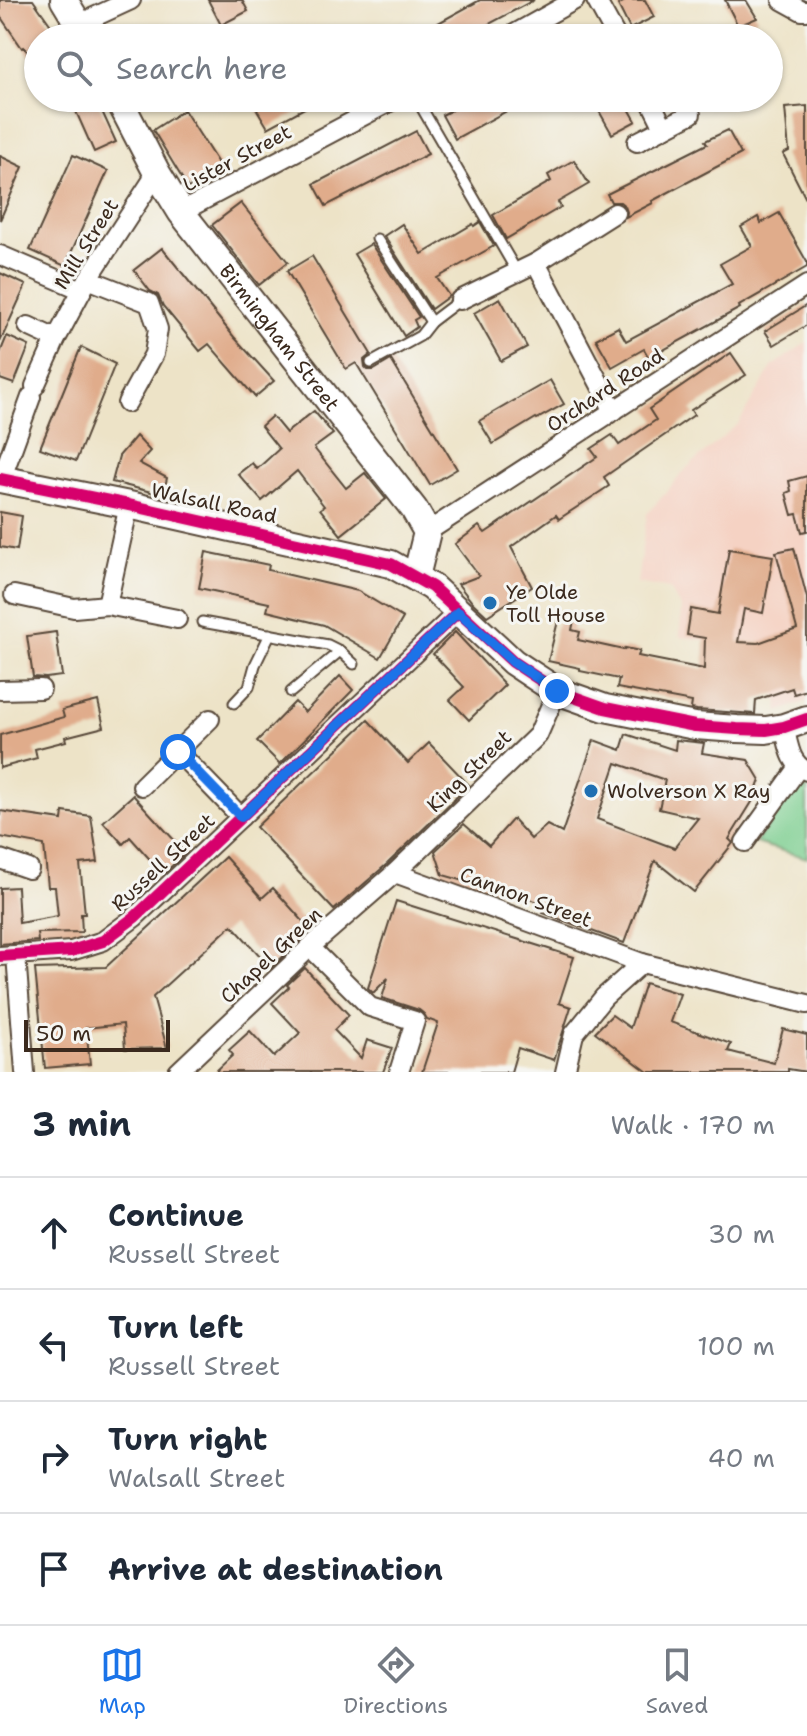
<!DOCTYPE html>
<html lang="en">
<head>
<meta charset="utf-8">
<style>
	:root { --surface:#fff; --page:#f2f2f3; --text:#1f2937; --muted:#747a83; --line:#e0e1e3; --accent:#1a73e8 }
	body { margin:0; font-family:"Shantell Sans",sans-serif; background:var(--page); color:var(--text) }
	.scale { position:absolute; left:24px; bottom:20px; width:146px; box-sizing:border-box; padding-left:8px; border:4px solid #3b2a1e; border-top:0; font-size:22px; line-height:28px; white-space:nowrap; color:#3b2a1e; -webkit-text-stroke:6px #f6f6f2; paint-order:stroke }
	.stop { position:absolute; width:24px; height:24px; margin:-18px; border:6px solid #1a73e8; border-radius:50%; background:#fff }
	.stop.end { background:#1a73e8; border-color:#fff; box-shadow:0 2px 8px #0008 }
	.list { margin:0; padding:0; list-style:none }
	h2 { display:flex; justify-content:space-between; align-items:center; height:104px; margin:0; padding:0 32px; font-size:34px }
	h2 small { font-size:26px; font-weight:400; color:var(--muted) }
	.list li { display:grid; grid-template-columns:52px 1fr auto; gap:24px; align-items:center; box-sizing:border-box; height:112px; padding:0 32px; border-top:2px solid var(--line) }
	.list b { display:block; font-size:30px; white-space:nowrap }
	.list p { margin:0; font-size:26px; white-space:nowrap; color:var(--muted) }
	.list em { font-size:26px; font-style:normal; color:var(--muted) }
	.icon { flex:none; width:44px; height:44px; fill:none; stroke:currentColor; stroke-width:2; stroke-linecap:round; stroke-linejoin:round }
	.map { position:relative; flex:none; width:807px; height:1072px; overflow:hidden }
	.search { position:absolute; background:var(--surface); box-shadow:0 2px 6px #0004; left:24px; right:24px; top:24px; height:88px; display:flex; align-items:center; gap:20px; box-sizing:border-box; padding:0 28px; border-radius:44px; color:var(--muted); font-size:30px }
	.sheet { height:552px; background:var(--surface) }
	nav { display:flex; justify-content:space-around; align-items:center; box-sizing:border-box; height:112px; border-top:2px solid var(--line); background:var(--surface); font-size:22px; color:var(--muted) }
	nav a { display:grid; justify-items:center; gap:4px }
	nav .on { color:var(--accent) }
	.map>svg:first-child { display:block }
	.built { fill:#f5d2c3 }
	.green { fill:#7cce8f; stroke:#5c7c56; stroke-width:2 }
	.building { fill:#e0ac8b; fill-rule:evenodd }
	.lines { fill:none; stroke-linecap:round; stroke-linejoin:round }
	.lane-casing { stroke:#564637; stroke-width:13 }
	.street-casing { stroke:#564637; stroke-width:22 }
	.secondary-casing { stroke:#564637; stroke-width:30 }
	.lane { stroke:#fff; stroke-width:9 }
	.street { stroke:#fff; stroke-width:18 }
	.secondary { stroke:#fff; stroke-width:26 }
	.cycleway-casing { stroke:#f6f6f2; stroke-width:17 }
	.cycleway { stroke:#d6006c; stroke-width:12 }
	.route { stroke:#1a73e8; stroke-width:10 }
	.poi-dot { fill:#1f6fb2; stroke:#f6f6f2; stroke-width:3 }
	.labels { text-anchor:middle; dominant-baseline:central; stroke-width:6; stroke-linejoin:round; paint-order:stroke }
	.street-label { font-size:20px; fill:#3b2a1e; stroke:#f6f6f2 }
	.poi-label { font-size:20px; fill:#3b2a1e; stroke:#f6f6f2; text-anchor:start }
</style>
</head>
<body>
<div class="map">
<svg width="807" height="1072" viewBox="0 0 807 1072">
	<rect width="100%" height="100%" fill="#f6f6f2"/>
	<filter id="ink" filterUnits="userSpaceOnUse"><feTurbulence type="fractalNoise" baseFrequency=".0125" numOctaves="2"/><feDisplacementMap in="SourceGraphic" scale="16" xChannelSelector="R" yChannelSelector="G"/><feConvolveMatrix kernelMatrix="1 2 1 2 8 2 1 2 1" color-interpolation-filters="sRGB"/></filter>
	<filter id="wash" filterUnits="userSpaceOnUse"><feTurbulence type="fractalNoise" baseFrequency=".006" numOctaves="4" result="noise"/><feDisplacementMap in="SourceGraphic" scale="32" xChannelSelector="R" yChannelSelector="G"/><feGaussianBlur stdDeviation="1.8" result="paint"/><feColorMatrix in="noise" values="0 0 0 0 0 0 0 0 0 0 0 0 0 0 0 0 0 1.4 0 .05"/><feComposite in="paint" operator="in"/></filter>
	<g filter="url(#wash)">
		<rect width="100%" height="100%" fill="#ede3c7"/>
		<!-- built -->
		<polygon class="built" points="807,342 807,701 779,712 776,694 759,642 713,641 680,637 681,608 670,589 637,583 647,514 687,468 738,424 772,367"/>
		<!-- green -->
		<polygon class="green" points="807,787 807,858 755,843 794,791"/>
		<g id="blocks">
			<!-- building -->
			<g class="building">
				<polygon points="0,0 33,0 52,27 58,38 38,38 38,68 24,47 22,48 0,16"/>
				<polygon points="208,0 242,0 248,11 221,25"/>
				<polygon points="480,0 534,0 463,38 411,38"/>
				<polygon points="627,0 645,0 654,17 630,29 618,5"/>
				<polygon points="725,0 746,0 757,18 738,26"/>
				<polygon points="70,98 96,98 116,142 94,152"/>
				<polygon points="250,98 323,98 268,128"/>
				<polygon points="475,98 531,98 455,139 442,115"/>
				<polygon points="623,98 636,121 612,134 599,111"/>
				<polygon points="807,106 807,201 783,154 789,151 785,108"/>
				<polygon points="184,110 221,168 188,188 153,130"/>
				<polygon points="728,130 741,154 652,201 653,203 626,217 627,212 625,206 620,202 611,202 607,194 707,144 705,141"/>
				<polygon points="416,131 428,154 326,206 314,184"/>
				<polygon points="73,155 108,171 65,266 30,250"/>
				<polygon points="0,156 23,167 0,220"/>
				<polygon points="574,160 589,184 558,202 561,207 506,239 493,215 551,181 548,175"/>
				<polygon points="241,203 288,262 259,285 212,225"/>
				<polygon points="779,213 807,262 807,267 739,306 740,308 649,358 644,349 612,367 596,339 618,327 626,341 732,284 720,264 752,246 741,227 758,217 761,223"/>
				<polygon points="480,222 494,246 437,278 449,296 431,309 384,236 402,224 422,254 473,224 474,226"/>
				<polygon points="371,244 419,317 414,320 417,327 404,336 354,254"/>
				<polygon points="162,248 234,337 274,381 255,397 209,344 200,351 163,306 158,295 150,291 134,270"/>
				<polygon points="312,256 371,354 364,360 365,367 368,370 374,370 391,360 457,469 430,485 356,363 346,369 287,271"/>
				<polygon points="0,273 26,285 0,342"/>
				<polygon points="500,298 527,347 501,361 474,313"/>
				<polygon points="807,305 807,325 774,345 765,331"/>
				<polygon points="7,336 29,346 14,384 0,379 0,353"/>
				<polygon points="81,347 115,364 76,461 40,448"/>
				<polygon points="731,353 746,375 691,410 694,415 604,477 609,486 559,519 556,515 511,547 532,587 487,616 472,602 458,584 479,576 455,544 479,526 485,533 597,457 591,449 612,435 619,445 656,420 649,409"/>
				<polygon points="550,380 564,404 537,419 536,418 493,444 479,421"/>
				<polygon points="314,411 333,434 314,448 346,488 365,473 386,499 341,535 320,509 324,506 297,471 262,501 238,474 252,463 257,469 279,449 261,426 272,416 286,433"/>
				<polygon points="136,436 150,451 139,463 167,478 163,495 112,482 119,456"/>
				<polygon points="807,476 807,531 802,532 797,514 792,515 786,493 791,491 789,481"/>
				<polygon points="0,512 22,516 17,550 0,547"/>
				<polygon points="794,548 807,598 807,690 794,694 792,688 756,700 755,714 697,710 691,709 692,702 617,688 619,679 580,671 580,668 548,661 560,613 575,615 572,630 580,632 578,640 624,650 625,648 640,651 638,656 704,669 705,638 687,635 691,609 718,614 729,549 773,556 763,613 744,609 738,642 758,643 797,629 776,552"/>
				<polygon points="206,552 269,565 268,570 358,591 403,618 380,658 324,625 267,611 269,603 199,588"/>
				<polygon points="56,632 62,676 46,678 33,677 27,636"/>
				<polygon points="455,632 505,685 469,720 450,700 464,687 433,654"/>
				<polygon points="340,676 353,690 280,764 257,741 295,702 305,712"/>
				<polygon points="98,701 104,727 65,737 66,741 35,749 37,758 0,768 0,735 64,717 62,710"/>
				<polygon points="368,720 408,763 429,743 469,785 387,864 334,910 256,827"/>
				<path d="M 626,734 L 675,750 L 676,740 L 704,743 L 702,753 L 748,760 L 760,780 L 752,802 L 729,839 L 733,843 L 694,892 L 655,861 L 624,943 L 543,913 L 546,904 L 443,875 L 435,851 L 464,824 L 489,846 L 513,819 L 531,839 L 547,825 L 562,833 L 594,740 L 621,750 ZM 616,763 L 665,780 L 659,809 L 698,818 L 674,848 L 597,819 Z"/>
				<polygon points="133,795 186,853 163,874 130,837 123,844 103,822"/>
				<polygon points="0,811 62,820 63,812 91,816 98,862 80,864 85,914 81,914 82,932 37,933 38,941 0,944 0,888 17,887 19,923 58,916 55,887 48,887 44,845 0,837"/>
				<polygon points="225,857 262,898 273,888 311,930 271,968 232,925 153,997 167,1048 125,1049 123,1024 86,1028 90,1064 45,1068 35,969 106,967"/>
				<polygon points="396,901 574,957 559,1003 571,1007 554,1060 518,1048 511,1072 422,1072 438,1023 427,1019 424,1014 419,1010 382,998 388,978 373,993 368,988"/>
				<polygon points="305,968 349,1015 334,1030 361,1058 367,1040 392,1048 383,1072 215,1072 233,1055 229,1050 250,1031 274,1057 300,1033 272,1003 289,987 287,985"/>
				<polygon points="645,983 680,994 670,1022 731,1044 728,1051 774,1063 783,1029 807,1035 807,1072 788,1069 788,1072 648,1072 595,1032 612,1015 630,1028"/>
			</g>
		</g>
	</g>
	<g filter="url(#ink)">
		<use href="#blocks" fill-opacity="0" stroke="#564637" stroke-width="2"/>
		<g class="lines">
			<defs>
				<g id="lane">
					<polyline points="416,98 517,272"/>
					<polyline points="377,239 431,322"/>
					<polyline points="371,363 420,336 431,322 460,300"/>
					<polyline points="202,622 328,645 340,651 354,664"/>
					<polyline points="291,692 340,651"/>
					<polyline points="234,703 249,687 255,665 270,634"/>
				</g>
				<g id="street">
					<polyline points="596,0 617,38"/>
					<polyline points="782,0 802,11 807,11"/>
					<polyline points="79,24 131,0"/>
					<polyline points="507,38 575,0"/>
					<polyline points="649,98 664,128"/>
					<polyline points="637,142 691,114"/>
					<polyline points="181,212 397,98"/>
					<polyline points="0,255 82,290"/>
					<polyline points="536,263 614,411"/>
					<polyline points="88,279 149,303 158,329 154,354 127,403"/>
					<polyline points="460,300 536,263 615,213"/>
					<polyline points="28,326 56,339"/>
					<polyline points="35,386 56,339 88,279 157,173"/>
					<polyline points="1,480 31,397"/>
					<polyline points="427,532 807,285"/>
					<polyline points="14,595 74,608 107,605 177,619"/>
					<polyline points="107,605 129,505"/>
					<polyline points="0,690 41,689"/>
					<path d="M 784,727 C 789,744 789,763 807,771"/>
					<polyline points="178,752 241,817"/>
					<polyline points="142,786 210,719"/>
					<polyline points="745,842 799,767"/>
					<polyline points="0,859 29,869"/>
					<polyline points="395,873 642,963 807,1004"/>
					<polyline points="310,947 370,1007 415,1021 399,1072"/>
					<polyline points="16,955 25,1072"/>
					<polyline points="0,956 71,951 103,941 135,917 458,612"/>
					<polyline points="178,1072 310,947 395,873 538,735 557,691"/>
					<polyline points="565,1072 574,1034 604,997 642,963"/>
				</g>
				<g id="secondary">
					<polyline points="64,0 87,38"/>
					<path id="s1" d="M 118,98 L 157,173 L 181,212 L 414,509 L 427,532 L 416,577"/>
					<polyline points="0,479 129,505 391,564 432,587 513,662 531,674 557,691 605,708 695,726 737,729 766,730 784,727 807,719"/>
				</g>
			</defs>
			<!-- lane casing -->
			<use href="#lane" class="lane-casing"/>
			<!-- street casing -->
			<use href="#street" class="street-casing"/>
			<!-- secondary casing -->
			<use href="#secondary" class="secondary-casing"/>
			<!-- lane -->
			<use href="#lane" class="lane"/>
			<!-- street -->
			<use href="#street" class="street"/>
			<!-- secondary -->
			<use href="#secondary" class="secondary"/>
			<defs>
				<g id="cycleway">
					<polyline points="0,479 129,505 391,564 432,587 513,662 531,674 557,691 605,708 695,726 737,729 766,730 784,727 807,719"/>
					<polyline points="0,956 71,951 103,941 135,917 458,612"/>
				</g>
			</defs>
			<!-- cycleway casing -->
			<use href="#cycleway" class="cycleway-casing"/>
			<!-- cycleway -->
			<use href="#cycleway" class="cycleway"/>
		</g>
	</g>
	<g class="lines" filter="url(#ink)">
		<!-- route -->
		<polyline class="route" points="178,752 241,817 458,612 513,662 557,691"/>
	</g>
	<!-- markers -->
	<g class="poi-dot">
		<circle cx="490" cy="603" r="8"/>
		<circle cx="591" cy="791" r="8"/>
	</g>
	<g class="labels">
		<!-- street labels -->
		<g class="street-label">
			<text transform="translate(237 158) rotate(-28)">Lister Street</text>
			<text transform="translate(86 244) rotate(-58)">Mill Street</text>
			<text stroke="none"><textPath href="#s1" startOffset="290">Birmingham Street</textPath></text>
			<text transform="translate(605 390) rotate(-33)">Orchard Road</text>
			<text transform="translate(214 503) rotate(12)">Walsall Road</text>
			<text transform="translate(469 771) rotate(-44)">King Street</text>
			<text transform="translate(163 862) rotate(-43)">Russell Street</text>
			<text transform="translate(526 897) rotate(20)">Cannon Street</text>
			<text transform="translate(271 955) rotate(-43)">Chapel Green</text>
		</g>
		<!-- poi labels -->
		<g class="poi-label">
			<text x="506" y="592">Ye Olde<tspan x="506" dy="23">Toll House</tspan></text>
			<text x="607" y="791">Wolverson X Ray</text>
		</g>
	</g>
</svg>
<div class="scale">50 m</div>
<div class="stop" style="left:178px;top:752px"></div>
<div class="stop end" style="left:557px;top:691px"></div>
<div class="search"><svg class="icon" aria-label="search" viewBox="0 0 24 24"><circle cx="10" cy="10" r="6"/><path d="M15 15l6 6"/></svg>Search here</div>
</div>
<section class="sheet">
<h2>3 min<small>Walk · 170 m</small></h2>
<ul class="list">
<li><svg class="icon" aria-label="ahead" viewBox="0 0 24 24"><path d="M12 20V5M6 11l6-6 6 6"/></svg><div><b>Continue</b><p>Russell Street</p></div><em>30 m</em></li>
<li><svg class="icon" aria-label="left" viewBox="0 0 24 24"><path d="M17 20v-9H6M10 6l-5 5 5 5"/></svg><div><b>Turn left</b><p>Russell Street</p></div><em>100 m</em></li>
<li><svg class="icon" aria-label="right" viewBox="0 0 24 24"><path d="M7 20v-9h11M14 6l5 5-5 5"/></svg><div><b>Turn right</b><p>Walsall Street</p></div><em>40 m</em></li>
<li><svg class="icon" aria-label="arrive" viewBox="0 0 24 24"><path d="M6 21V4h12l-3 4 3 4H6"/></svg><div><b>Arrive at destination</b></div></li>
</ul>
</section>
<nav>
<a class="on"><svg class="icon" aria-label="map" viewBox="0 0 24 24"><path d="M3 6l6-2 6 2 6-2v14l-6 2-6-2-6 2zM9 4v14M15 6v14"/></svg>Map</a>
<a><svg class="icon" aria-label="directions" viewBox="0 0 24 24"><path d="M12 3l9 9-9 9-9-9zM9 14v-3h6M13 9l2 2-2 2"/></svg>Directions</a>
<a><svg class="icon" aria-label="saved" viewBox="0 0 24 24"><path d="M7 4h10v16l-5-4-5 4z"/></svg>Saved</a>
</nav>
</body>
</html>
